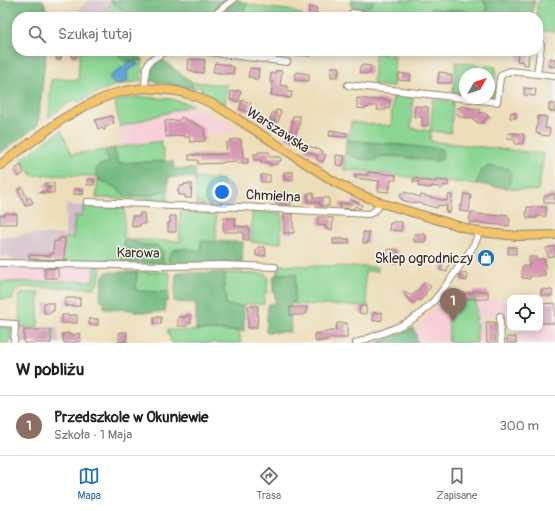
<!DOCTYPE html>
<html lang="pl">
<head>
<meta charset="utf-8">
<style>
	:root { --surface:#fff; --page:#f2f2f2; --text:#222; --muted:#767676; --line:#e0e0e0; --accent:#1f6fb2 }
	body { margin:0; font-family:Pangolin,sans-serif; background:var(--page); color:var(--text) }
	.controls { position:absolute; right:12px; bottom:12px; display:grid; overflow:hidden; border-radius:8px; box-shadow:0 2px 10px #0003 }
	.controls button { width:36px; height:36px; display:grid; place-items:center; padding:0; border:0; border-bottom:1px solid var(--line); background:var(--surface); color:var(--text); font:20px sans-serif }
	.compass { position:absolute; left:459px; top:68px; width:36px; height:36px; border-radius:50%; background:var(--surface); box-shadow:0 2px 10px #0003; rotate:50deg }
	.you { position:absolute; left:222px; top:192px; width:14px; height:14px; margin:-10px; border:3px solid #fff; border-radius:50%; background:#1a73e8; box-shadow:0 0 0 6px #1a73e833 }
	.badge { display:grid; place-items:center; width:26px; height:26px; border-radius:50%; background:var(--accent); color:#fff; font-size:13px; font-weight:700 }
	.pin { position:absolute; translate:-50% -33px; filter:drop-shadow(0 1px 2px #0008) }
	.pin::after { content:''; position:absolute; top:21px; width:14px; height:12px; background:inherit; clip-path:polygon(0 0,100% 0,50% 100%) }
	.list { margin:0; padding:0; list-style:none }
	h2 { display:flex; justify-content:space-between; align-items:center; height:52px; margin:0; padding:0 16px; font-size:17px }
	h2 small { font-size:13px; font-weight:400; color:var(--muted) }
	.list li { display:grid; grid-template-columns:26px 1fr auto; gap:12px; align-items:center; box-sizing:border-box; height:60px; padding:0 16px; border-top:1px solid var(--line) }
	.list b { display:block; font-size:15px; white-space:nowrap }
	.list p { margin:0; font-size:13px; white-space:nowrap; color:var(--muted) }
	.list em { font-size:13px; font-style:normal; color:var(--muted) }
	.icon { flex:none; width:22px; height:22px; fill:none; stroke:currentColor; stroke-width:2; stroke-linecap:round; stroke-linejoin:round }
	.map { position:relative; flex:none; width:555px; height:343px; overflow:hidden }
	.search { position:absolute; background:var(--surface); box-shadow:0 2px 10px #0003; left:12px; right:12px; top:12px; height:44px; display:flex; align-items:center; gap:10px; box-sizing:border-box; padding:0 14px; border-radius:16px; color:var(--muted); font-size:15px }
	.sheet { height:112px; background:var(--surface) }
	nav { display:flex; justify-content:space-around; align-items:center; box-sizing:border-box; height:56px; border-top:1px solid var(--line); background:var(--surface); font-size:11px; color:var(--muted) }
	nav a { display:grid; justify-items:center; gap:2px }
	nav .on { color:var(--accent) }
	.map>svg:first-child { display:block }
	.built { fill:#f6cfd7 }
	.industrial { fill:#d1bdc9 }
	.green { fill:#8bd693; stroke:#638058 }
	.forest { fill:#70b77d; stroke:#56704e }
	.water { fill:#61a3d5; stroke:#4e667a }
	.building { fill:#d493b2 }
	.lines { fill:none; stroke-linecap:round; stroke-linejoin:round }
	.minor-casing { stroke:#94846c; stroke-width:8 }
	.major-casing { stroke:#94846c; stroke-width:10 }
	.minor { stroke:#fff; stroke-width:6 }
	.major { stroke:#f1c36a; stroke-width:8 }
	.labels { text-anchor:middle; dominant-baseline:central; stroke-width:3; stroke-linejoin:round; paint-order:stroke }
	.street-label { font-size:14px; fill:#3b2a1e; stroke:#f6f6f2 }
	.poi-label { font-size:14px; fill:#3b2a1e; stroke:#f6f6f2; text-anchor:end }
</style>
</head>
<body>
<div class="map">
<svg width="555" height="343" viewBox="0 0 555 343">
	<rect width="100%" height="100%" fill="#f6f6f2"/>
	<filter id="ink" filterUnits="userSpaceOnUse"><feTurbulence type="fractalNoise" baseFrequency=".025" numOctaves="2"/><feDisplacementMap in="SourceGraphic" scale="8" xChannelSelector="R" yChannelSelector="G"/><feConvolveMatrix kernelMatrix="1 2 1 2 8 2 1 2 1" color-interpolation-filters="sRGB"/></filter>
	<filter id="wash" filterUnits="userSpaceOnUse"><feTurbulence type="fractalNoise" baseFrequency=".012" numOctaves="4" result="noise"/><feDisplacementMap in="SourceGraphic" scale="16" xChannelSelector="R" yChannelSelector="G"/><feGaussianBlur stdDeviation="0.9" result="paint"/><feColorMatrix in="noise" values="0 0 0 0 0 0 0 0 0 0 0 0 0 0 0 0 0 1.4 0 .05"/><feComposite in="paint" operator="in"/></filter>
	<g filter="url(#wash)">
		<rect width="100%" height="100%" fill="#eddeba"/>
		<!-- built -->
		<g class="built">
			<polygon points="192,105 224,121 241,131 184,137 123,147 119,128"/>
			<polygon points="0,265 94,266 93,281 0,282"/>
			<polygon points="540,299 555,299 555,343 521,343 520,328 540,328"/>
			<polygon points="441,300 510,300 510,315 482,316 483,343 376,343 422,324 425,318"/>
		</g>
		<!-- industrial -->
		<g class="industrial">
			<polygon points="89,0 109,0 112,2 99,17 86,17 80,14 79,9"/>
			<polygon points="66,205 84,206 82,217 75,217 74,238 63,262 13,261 8,255 0,257 0,237 12,237 23,234 65,235"/>
			<polygon points="20,327 58,327 59,343 19,343"/>
		</g>
		<!-- green -->
		<g class="green">
			<polygon points="374,0 483,0 486,6 487,10 485,13 482,14 469,12 429,14 432,17 420,17 360,10 364,7 370,6 373,3"/>
			<polygon points="539,0 555,0 555,32 539,30 538,17 537,17 537,6"/>
			<polygon points="112,2 132,17 99,17"/>
			<polygon points="248,4 268,8 291,10 297,14 302,14 301,17 275,16 266,13 263,16 263,17 241,17 244,9"/>
			<polygon points="80,51 114,51 125,62 128,60 143,60 141,81 112,86 78,102 75,99 49,117 51,80 57,79 78,80"/>
			<polygon points="375,53 395,55 393,87 373,85"/>
			<polygon points="456,62 496,67 494,95 491,98 489,98 489,74 465,74 465,95 453,93"/>
			<polygon points="191,82 227,85 225,105 200,93 202,89 198,86 195,90 193,89"/>
			<path d="M 393,95 L 413,97 L 411,128 L 430,131 L 433,99 L 453,102 L 451,133 L 431,131 L 430,141 L 544,154 L 538,191 L 508,188 L 510,180 L 509,169 L 487,166 C 481,170 478,178 476,184 L 414,178 L 364,171 L 344,170 L 345,152 L 360,159 L 390,156 L 439,160 L 441,149 L 348,140 L 348,131 L 350,131 L 351,122 L 391,126 Z"/>
			<polygon points="144,97 171,99 192,105 120,127 115,102 123,99"/>
			<polygon points="61,130 72,154 105,150 109,163 103,164 96,170 98,176 32,175 21,160"/>
			<polygon points="161,141 165,161 118,163 114,148"/>
			<polygon points="195,178 223,179 223,205 196,204"/>
			<polygon points="98,179 113,186 125,195 132,196 152,195 158,192 168,190 167,204 158,203 153,199 96,198"/>
			<polygon points="84,206 125,207 124,239 122,263 63,262 65,238 73,238 75,216 82,216"/>
			<path d="M 180,212 L 216,212 L 216,242 L 201,242 L 201,250 L 199,252 L 187,248 L 174,250 L 170,254 L 168,258 L 170,263 L 163,263 L 162,250 L 156,245 C 148,246 138,245 131,240 L 180,241 Z"/>
			<polygon points="252,212 282,213 281,243 251,242"/>
			<polygon points="278,265 378,267 378,271 365,271 365,287 368,306 294,304 296,274 278,274"/>
			<path d="M 94,266 L 99,266 L 101,269 L 98,284 L 93,288 L 23,287 C 16,289 14,292 13,299 L 0,299 L 0,282 L 93,281 Z"/>
			<polygon points="137,272 168,272 170,275 169,292 136,291"/>
			<polygon points="227,273 265,274 268,277 267,293 264,293 264,304 245,304 244,306 226,305 226,294 224,294 225,276"/>
			<polygon points="22,293 39,293 38,327 20,327 19,296"/>
			<polygon points="476,300 477,343 449,343 448,301"/>
			<polygon points="0,327 11,327 10,343 0,343"/>
			<polygon points="167,330 239,331 241,343 172,343"/>
		</g>
		<!-- forest -->
		<g class="forest">
			<polygon points="0,0 43,0 48,14 48,17 17,17 17,51 46,51 38,125 0,153"/>
			<polygon points="109,0 228,0 205,17 132,17"/>
			<polygon points="236,0 239,0 248,4 244,9 241,17 216,17"/>
			<polygon points="352,0 374,0 373,3 370,6 364,7 360,10 354,9 349,3"/>
			<path d="M 483,0 L 535,0 L 531,17 L 432,17 L 428,14 L 428,12 L 432,8 C 437,9 443,10 448,10 C 451,10 455,10 458,10 C 468,11 497,22 483,0 Z"/>
			<polygon points="114,51 132,51 142,58 143,60 128,60 125,62"/>
			<polygon points="163,57 163,60 191,82 193,89 152,81 149,78 150,70"/>
			<path d="M 346,140 L 441,149 C 443,153 443,155 442,159 L 436,161 L 390,156 L 382,156 L 375,160 L 369,160 L 355,157 L 345,152 Z"/>
			<polygon points="114,148 118,163 173,161 174,169 195,169 195,178 168,177 168,190 158,192 152,195 132,196 125,195 113,186 98,179 96,170 98,166 109,163 105,150"/>
			<polygon points="486,166 509,169 511,173 508,188 476,184 481,171"/>
			<path d="M 124,239 C 126,239 128,239 130,240 C 133,241 136,243 139,244 C 156,248 164,238 163,263 L 122,263 Z"/>
			<polygon points="201,241 243,242 242,264 170,263 168,258 170,254 174,250 187,248 199,252 201,250"/>
			<polygon points="107,272 137,272 136,291 169,292 168,301 165,301 165,312 134,312 134,310 104,309 104,300 100,300 103,276"/>
			<polygon points="179,272 227,273 225,276 224,293 226,294 226,305 244,306 244,331 196,330 196,303 177,302 176,301 174,301 176,275"/>
			<polygon points="276,274 296,274 294,304 290,304 291,332 266,332 268,304 275,304 275,293 273,293 273,277"/>
			<polygon points="413,328 416,334 417,343 376,343"/>
		</g>
		<!-- water -->
		<polygon class="water" points="129,62 137,62 138,64 138,65 127,71 128,80 127,82 115,85 112,82 109,77"/>
		<g id="blocks">
			<!-- building -->
			<g class="building">
				<polygon points="309,7 317,8 316,17 308,17"/>
				<polygon points="57,51 62,51 61,59 56,59"/>
				<polygon points="72,51 77,51 77,57 71,57"/>
				<polygon points="297,51 311,51 310,56 297,55"/>
				<polygon points="520,51 529,51 528,65 523,64 523,62 517,61 518,52 520,52"/>
				<polygon points="550,58 555,59 555,67 549,66"/>
				<polygon points="189,59 195,60 195,59 205,60 203,73 193,72 193,71 188,70"/>
				<polygon points="215,63 229,65 229,66 234,67 233,74 228,73 228,74 213,72"/>
				<polygon points="361,65 371,66 370,74 360,73 360,71 359,69 360,68"/>
				<polygon points="331,67 339,67 338,77 331,77"/>
				<polygon points="250,68 259,69 258,80 254,79 254,78 248,77"/>
				<polygon points="275,71 282,71 280,85 287,86 287,92 292,92 291,98 271,95 273,82 270,82 271,73 275,74"/>
				<polygon points="296,72 309,74 309,81 295,80 295,77 294,75 296,74"/>
				<polygon points="439,72 447,73 447,75 452,75 452,83 438,83"/>
				<polygon points="399,73 411,75 410,81 398,80"/>
				<polygon points="524,88 536,89 535,96 524,95"/>
				<polygon points="236,90 241,91 239,102 230,100 231,91 236,92"/>
				<polygon points="357,98 378,100 378,99 387,100 387,101 390,101 389,109 386,108 386,110 377,110 378,106 369,106 368,108 365,107 365,109 357,108"/>
				<polygon points="242,100 251,103 248,112 239,109"/>
				<polygon points="549,104 555,104 555,112 549,111"/>
				<polygon points="415,106 428,107 428,126 422,126 422,117 414,117"/>
				<polygon points="461,106 467,107 467,108 479,109 480,113 485,113 489,117 484,120 484,123 477,123 477,121 474,121 474,118 459,117 459,114 457,114 455,111 458,109 458,107 461,108"/>
				<polygon points="276,110 281,111 278,122 270,120 272,113 275,113"/>
				<polygon points="511,112 516,113 516,118 510,118"/>
				<polygon points="112,116 114,123 105,127 105,130 101,128 98,129 95,120"/>
				<polygon points="293,116 300,116 299,129 297,129 294,141 286,139 289,130 291,130"/>
				<polygon points="538,116 547,117 545,128 550,129 549,136 541,135 541,134 536,133"/>
				<polygon points="181,117 204,128 205,141 190,142 189,137 184,137 184,135 166,137 165,121 180,120"/>
				<polygon points="330,130 347,133 347,137 329,136"/>
				<polygon points="508,133 524,134 523,144 515,144 515,139 507,138"/>
				<polygon points="241,139 243,158 248,158 248,163 237,163 237,161 224,162 222,163 198,164 198,160 189,160 189,155 227,154 226,143 230,142 230,140"/>
				<polygon points="306,145 323,151 322,153 326,155 323,162 316,159 318,156 304,150"/>
				<polygon points="258,152 269,152 269,157 281,157 281,161 278,161 278,164 270,165 270,163 268,163 268,162 261,162 261,160 254,160 254,154 258,154"/>
				<polygon points="336,155 345,156 343,166 336,165 337,162 336,162"/>
				<polygon points="21,165 24,173 19,177 14,170"/>
				<rect x="284" y="172" width="9" height="8"/>
				<polygon points="368,172 396,175 396,180 391,180 389,192 378,191 379,181 355,178 355,174 368,175"/>
				<rect x="261" y="175" width="9" height="7"/>
				<polygon points="414,178 419,179 419,180 436,182 436,180 448,181 448,186 444,185 440,190 439,187 431,186 431,188 418,186 419,182 413,182"/>
				<polygon points="87,179 95,179 94,185 87,185"/>
				<polygon points="45,183 54,183 54,193 39,193 52,187 45,187"/>
				<polygon points="184,184 192,184 191,198 185,198 185,195 179,195 179,192 177,191 179,189 179,186 184,186"/>
				<polygon points="22,187 27,199 30,197 33,203 25,206 18,190"/>
				<polygon points="73,189 83,189 83,195 73,194"/>
				<polygon points="281,192 288,193 288,197 291,197 291,205 276,204 277,198 281,198"/>
				<polygon points="404,192 420,197 421,195 447,201 448,195 452,195 450,213 446,212 447,206 438,205 437,208 414,202 413,203 402,200 402,198 400,198 401,193 403,194"/>
				<polygon points="308,193 314,193 313,198 329,198 329,206 320,206 320,203 308,202"/>
				<polygon points="464,194 471,195 469,212 460,211 460,205 462,206"/>
				<polygon points="549,194 555,194 555,203 544,203 544,196 549,196"/>
				<polygon points="353,200 362,205 360,209 355,206 354,209 340,208 340,203 352,204"/>
				<polygon points="527,207 546,207 546,216 537,216 537,218 527,218 527,215 526,215"/>
				<polygon points="471,212 477,213 477,214 502,216 502,214 508,215 508,219 510,219 509,226 469,222"/>
				<polygon points="5,213 17,214 17,224 0,224 0,215 5,215"/>
				<polygon points="140,213 144,213 145,224 140,224 140,226 132,227 132,216 140,216"/>
				<polygon points="284,214 293,214 293,228 294,228 294,233 284,233"/>
				<polygon points="170,216 176,216 176,232 168,232 168,223 170,223"/>
				<polygon points="318,217 333,218 332,230 326,229 326,226 318,225"/>
				<polygon points="224,218 235,218 235,226 249,227 249,240 243,240 243,232 224,232 223,224"/>
				<polygon points="393,222 402,222 401,231 389,230 390,223 393,223"/>
				<polygon points="363,232 369,232 368,243 363,243"/>
				<polygon points="414,234 425,234 425,235 426,235 426,240 425,240 425,242 414,242"/>
				<polygon points="59,238 65,238 64,260 29,259 29,255 50,256 50,254 53,254 54,241 59,241"/>
				<rect x="333" y="239" width="16" height="5"/>
				<polygon points="555,246 555,253 554,254 554,256 548,257 546,248"/>
				<polygon points="258,247 265,247 266,256 256,256 256,253 255,252 258,249"/>
				<rect x="508" y="247" width="8" height="7"/>
				<polygon points="388,249 398,250 397,263 387,262 387,261 384,258 387,256"/>
				<polygon points="479,253 493,255 492,263 479,262"/>
				<polygon points="529,257 536,257 536,259 545,259 545,276 530,276 530,279 522,278 522,266 529,266"/>
				<polygon points="443,261 449,263 447,272 440,270"/>
				<polygon points="45,268 58,269 58,278 45,278"/>
				<polygon points="461,273 468,274 467,281 460,280"/>
				<polygon points="425,282 431,287 425,293 426,294 420,301 418,299 413,304 402,291 412,296"/>
				<polygon points="541,289 552,290 552,296 541,295"/>
				<polygon points="473,291 488,291 488,299 455,299 455,295 462,295 462,293 473,293"/>
				<rect x="65" y="298" width="15" height="8"/>
				<polygon points="44,303 54,303 54,311 51,311 51,313 44,313"/>
				<polygon points="555,303 555,323 540,323 540,304"/>
				<polygon points="248,306 258,306 257,328 248,328"/>
				<polygon points="360,306 366,306 366,314 359,313"/>
				<polygon points="290,307 307,307 306,314 304,314 304,315 290,315"/>
				<polygon points="382,312 382,320 373,321 373,313"/>
				<rect x="62" y="315" width="15" height="8"/>
				<polygon points="186,315 191,315 191,323 187,323 187,326 178,326 178,317 186,317"/>
				<rect x="154" y="317" width="7" height="7"/>
				<rect x="89" y="319" width="9" height="6"/>
				<polygon points="486,322 495,322 495,343 487,343"/>
				<polygon points="337,323 347,323 347,338 331,338 331,339 316,342 314,334 333,331 333,330 336,330"/>
				<rect x="24" y="330" width="27" height="13"/>
				<polygon points="119,332 127,332 126,342 119,342"/>
				<polygon points="69,333 69,335 72,334 73,335 79,333 81,341 69,343 64,343 62,334"/>
				<rect x="507" y="337" width="9" height="6"/>
			</g>
		</g>
	</g>
	<g filter="url(#ink)">
		<use href="#blocks" fill-opacity="0" stroke="#94846c" stroke-width="1"/>
		<g class="lines">
			<defs>
				<g id="minor">
					<polyline points="352,13 386,17"/>
					<polyline points="211,17 233,0"/>
					<polyline points="206,51 222,54 287,62"/>
					<polyline points="537,74 541,45 538,38"/>
					<path d="M 348,85 L 497,102 L 500,78 C 502,73 505,73 510,71 L 555,76"/>
					<polyline points="145,88 146,68 150,61 166,51"/>
					<path d="M 87,202 L 149,204 L 169,206 L 241,207 L 369,214 C 375,212 378,208 381,203"/>
					<polyline points="0,263 168,266 224,265 275,267"/>
					<polyline points="500,316 501,343"/>
					<polyline points="0,323 15,324 14,343"/>
					<path d="M 356,343 C 376,335 404,327 420,314 C 436,301 448,283 459,267 C 467,255 476,245 479,232"/>
				</g>
				<polyline id="major" points="0,165 64,118 89,104 113,94 125,91 145,88 168,90 177,91 195,96 213,104 236,118 333,181 359,194 381,203 479,232 518,236 555,235"/>
			</defs>
			<!-- minor casing -->
			<use href="#minor" class="minor-casing"/>
			<!-- major casing -->
			<use href="#major" class="major-casing"/>
			<!-- minor -->
			<use href="#minor" class="minor"/>
			<!-- major -->
			<use href="#major" class="major"/>
		</g>
	</g>
	<!-- icons -->
	<defs>
		<symbol id="shop-disc" viewBox="-11 -11 22 22"><circle r="9.5" fill="#1f6fb2" stroke="#f6f6f2"/><path d="M-5-2.5h2.3a2.7 3.5 0 0 1 5.4 0H5L5.5 6h-11ZM-1.5-2.5h3a1.5 2.3 0 0 0-3 0Z" fill="#fff"/></symbol>
	</defs>
	<g fill-rule="evenodd">
		<use href="#shop-disc" x="476" y="248" width="20" height="20"/>
	</g>
	<g class="labels">
		<!-- street labels -->
		<g class="street-label">
			<text transform="translate(278 130) rotate(33)">Warszawska</text>
			<text transform="translate(273 196) rotate(3)">Chmielna</text>
			<text transform="translate(138 253) rotate(1)">Karowa</text>
		</g>
		<!-- poi labels -->
		<g class="poi-label">
			<text x="473" y="258">Sklep ogrodniczy</text>
		</g>
	</g>
</svg>
<div class="controls">
<button><svg class="icon" aria-label="locate" viewBox="0 0 24 24"><circle cx="12" cy="12" r="6"/><path d="M12 2v4M12 18v4M2 12h4M18 12h4"/></svg></button>
</div>
<svg class="compass" viewBox="-18 -18 36 36"><path d="M0-13l5 13h-10z" fill="#e53935"/><path d="M0 13l5-13h-10z" fill="#767676"/></svg>
<div class="you"></div>
<div class="pin badge" style="left:453px;top:321px;background:#8d6e63">1</div>
<div class="search"><svg class="icon" aria-label="search" viewBox="0 0 24 24"><circle cx="10" cy="10" r="6"/><path d="M15 15l6 6"/></svg>Szukaj tutaj</div>
</div>
<section class="sheet">
<h2>W pobliżu<small></small></h2>
<ul class="list">
<li><span class="badge" style="background:#8d6e63">1</span><div><b>Przedszkole w Okuniewie</b><p>Szkoła · 1 Maja</p></div><em>300 m</em></li>
</ul>
</section>
<nav>
<a class="on"><svg class="icon" aria-label="map" viewBox="0 0 24 24"><path d="M3 6l6-2 6 2 6-2v14l-6 2-6-2-6 2zM9 4v14M15 6v14"/></svg>Mapa</a>
<a><svg class="icon" aria-label="directions" viewBox="0 0 24 24"><path d="M12 3l9 9-9 9-9-9zM9 14v-3h6M13 9l2 2-2 2"/></svg>Trasa</a>
<a><svg class="icon" aria-label="saved" viewBox="0 0 24 24"><path d="M7 4h10v16l-5-4-5 4z"/></svg>Zapisane</a>
</nav>
</body>
</html>
